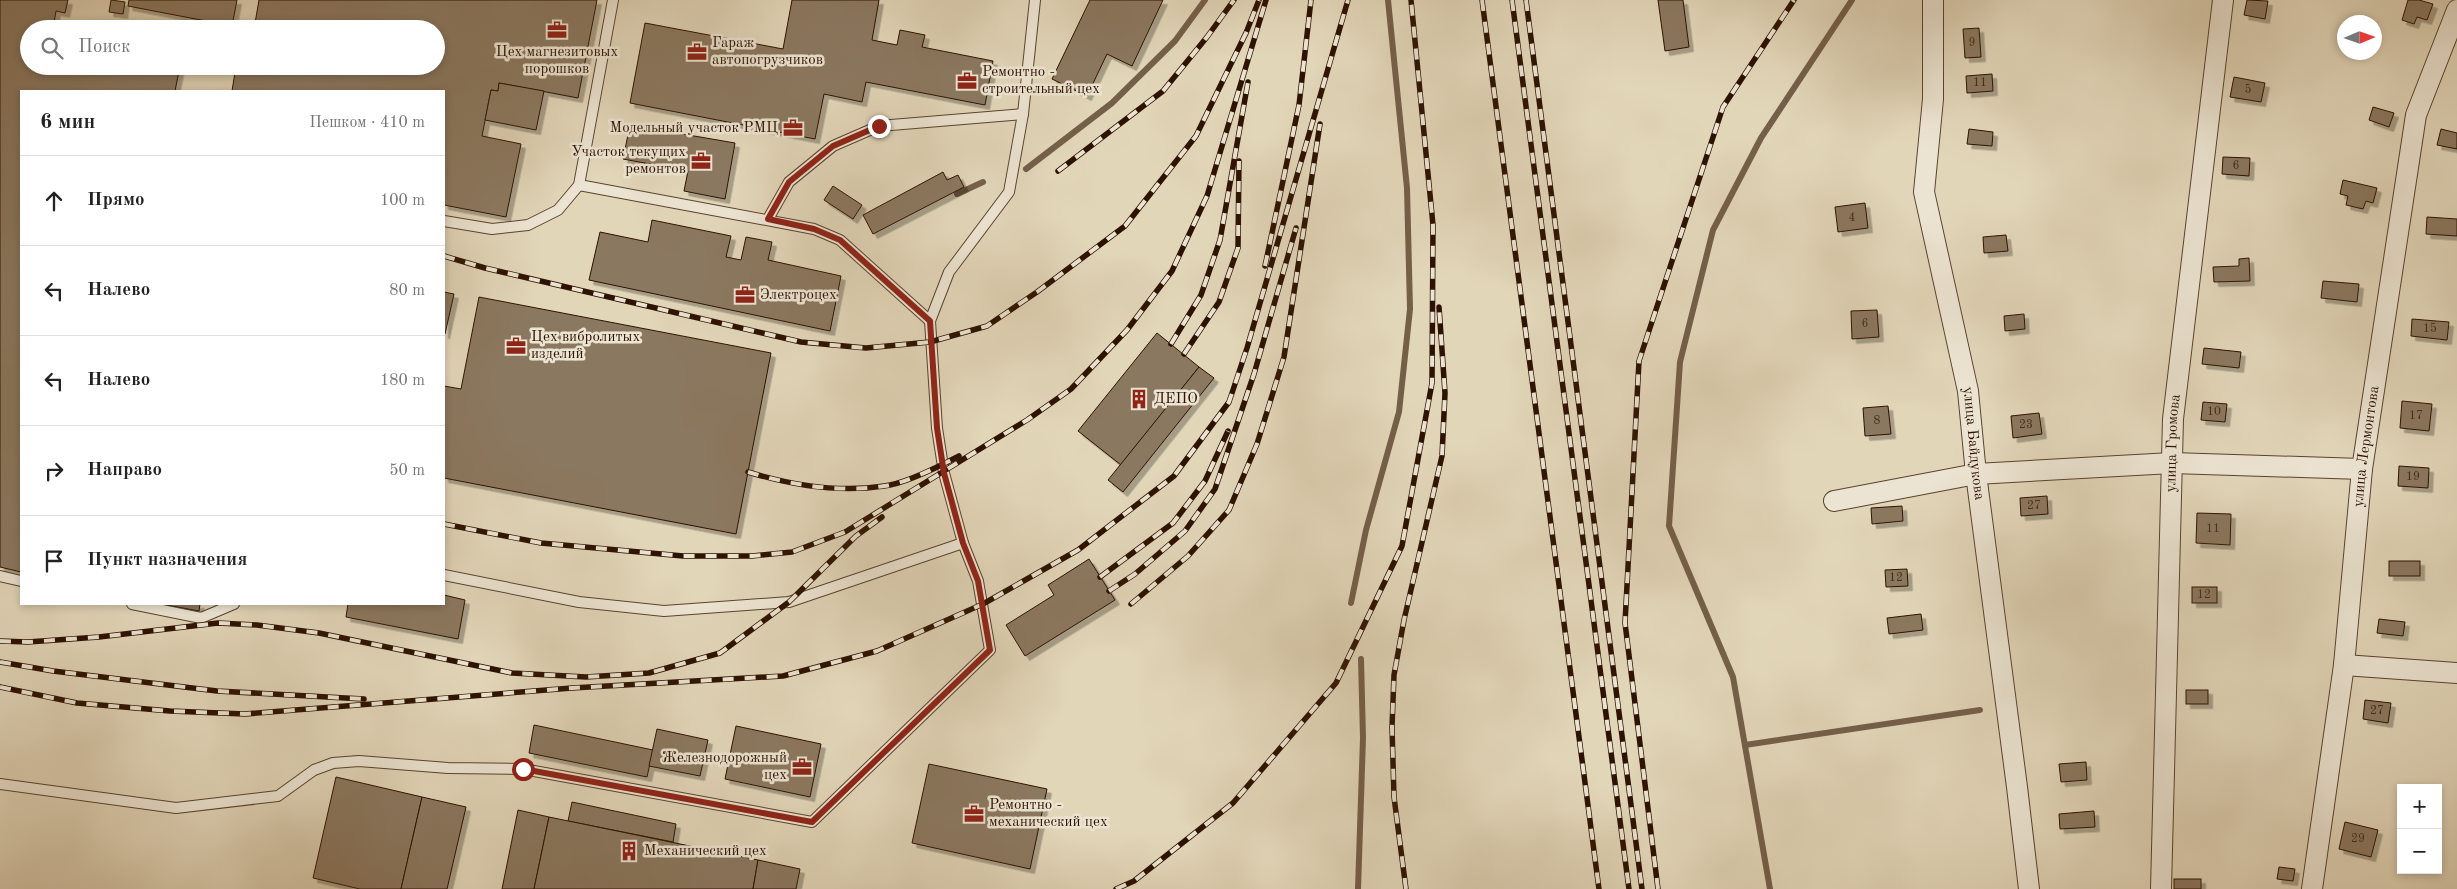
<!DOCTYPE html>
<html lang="ru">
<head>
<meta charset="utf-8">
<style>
	:root { --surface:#fff; --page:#f6f6f6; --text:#222; --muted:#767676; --line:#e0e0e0 }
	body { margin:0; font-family:"Old Standard TT",serif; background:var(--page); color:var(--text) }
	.controls { position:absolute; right:15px; bottom:15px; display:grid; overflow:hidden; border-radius:0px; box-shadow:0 2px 8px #0003 }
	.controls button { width:45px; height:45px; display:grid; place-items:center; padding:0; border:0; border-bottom:1px solid var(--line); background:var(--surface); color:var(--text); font:25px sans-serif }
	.compass { position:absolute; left:2337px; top:15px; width:45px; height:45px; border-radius:50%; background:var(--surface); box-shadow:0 2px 8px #0003; rotate:88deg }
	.stop { position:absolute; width:15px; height:15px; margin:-11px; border:4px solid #8f2418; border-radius:50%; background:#fff }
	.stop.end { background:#8f2418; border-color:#fff; box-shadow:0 1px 5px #0008 }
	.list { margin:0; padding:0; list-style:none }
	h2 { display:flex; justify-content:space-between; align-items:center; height:65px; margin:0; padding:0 20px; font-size:21px }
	h2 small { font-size:16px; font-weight:400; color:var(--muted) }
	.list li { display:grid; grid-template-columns:32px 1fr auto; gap:15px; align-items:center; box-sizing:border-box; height:90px; padding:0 20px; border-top:1px solid var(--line) }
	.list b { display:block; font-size:19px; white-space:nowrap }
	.list em { font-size:16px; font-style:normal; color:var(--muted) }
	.icon { flex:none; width:28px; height:28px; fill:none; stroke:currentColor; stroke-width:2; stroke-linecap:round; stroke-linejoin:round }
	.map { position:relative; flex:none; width:2457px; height:889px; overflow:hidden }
	.search { position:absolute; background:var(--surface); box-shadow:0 2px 8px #0003; left:20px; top:20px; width:425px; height:55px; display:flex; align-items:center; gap:12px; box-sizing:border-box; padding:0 18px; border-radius:28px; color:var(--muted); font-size:19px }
	.panel { position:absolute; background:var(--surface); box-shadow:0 2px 8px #0003; left:20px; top:90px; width:425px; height:515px; border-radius:0px }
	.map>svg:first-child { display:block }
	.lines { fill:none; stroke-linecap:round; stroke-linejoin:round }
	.stream { stroke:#745f49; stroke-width:6 }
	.building { fill:#8b7860; stroke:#2d1200; filter:url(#shadow) }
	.service-casing { stroke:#5a432e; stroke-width:12 }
	.minor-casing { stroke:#5a432e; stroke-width:22 }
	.service { stroke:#ece4d2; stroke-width:10 }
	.minor { stroke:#ece4d2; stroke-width:20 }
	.rail-casing { stroke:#2d1200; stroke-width:5.5 }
	.rail { stroke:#ece4d2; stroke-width:4; stroke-dasharray:11; stroke-linecap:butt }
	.route { stroke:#8f2418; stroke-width:6 }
	.labels { text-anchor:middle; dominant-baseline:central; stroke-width:5; stroke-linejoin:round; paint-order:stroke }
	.number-label { font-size:12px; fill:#442c18 }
	.poi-label { font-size:15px; fill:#2d1200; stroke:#ece4d2; text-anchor:start }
	.street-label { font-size:15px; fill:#2d1200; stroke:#ece4d2 }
</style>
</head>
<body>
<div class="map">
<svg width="2457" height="889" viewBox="0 0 2457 889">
	<defs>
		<filter id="shadow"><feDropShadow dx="4.5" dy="4.5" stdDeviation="0" flood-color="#0004"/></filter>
	</defs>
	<rect width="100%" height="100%" fill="#e2d6b9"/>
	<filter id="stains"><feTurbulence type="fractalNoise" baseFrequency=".004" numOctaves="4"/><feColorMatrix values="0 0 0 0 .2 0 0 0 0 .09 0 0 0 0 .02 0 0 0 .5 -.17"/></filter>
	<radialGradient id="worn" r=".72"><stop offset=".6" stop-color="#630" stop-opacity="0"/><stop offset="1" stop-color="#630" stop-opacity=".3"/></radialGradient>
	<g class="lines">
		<!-- stream -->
		<g class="stream">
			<polyline points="1026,169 1112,103 1175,41 1205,0"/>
			<polyline points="957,194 983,182"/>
			<polyline points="1351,603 1366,530 1399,412 1410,309 1407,188 1388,0"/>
			<polyline points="1745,745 1980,710"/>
			<polyline points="1358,889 1363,738 1361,659"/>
			<polyline points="1770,889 1733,677 1669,526 1680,362 1713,230 1761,138 1852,0"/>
		</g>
	</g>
	<!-- building -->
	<g class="building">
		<polygon points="0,0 68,0 65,13 56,11 53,29 29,29 29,66 180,66 175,91 21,91 21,572 0,567"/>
		<polygon points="111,0 125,2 123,14 109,12"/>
		<polygon points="129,0 237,0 232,26 128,6"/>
		<polygon points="259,0 597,0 578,98 499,83 498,91 491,90 482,136 521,144 506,217 444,205 444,91 232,91 236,66 436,66 436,29 254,29"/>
		<polygon points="792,0 879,0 872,40 897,45 900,30 925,35 922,47 993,61 985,105 866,82 862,102 824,94 815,139 630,103 645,23 783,49"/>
		<polygon points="1090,0 1163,0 1132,66 1107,54 1087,96 1052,79"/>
		<polygon points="1658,0 1683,0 1689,47 1665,51"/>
		<polygon points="2247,0 2268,1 2265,19 2244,15"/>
		<polygon points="2408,0 2419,0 2433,4 2427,20 2417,17 2414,24 2402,20"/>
		<polygon points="1979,28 1981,57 1965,58 1963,29"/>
		<polygon points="1992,74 1993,91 1967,93 1966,76"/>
		<polygon points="2234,77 2265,83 2261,102 2230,97"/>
		<polygon points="499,83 544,91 536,130 485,120 491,90 498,91"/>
		<polygon points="2373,107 2394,113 2389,127 2369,120"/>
		<polygon points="630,125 735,143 725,199 684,191 688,171 623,159"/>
		<polygon points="1969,129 1993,132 1992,146 1967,144"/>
		<polygon points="2441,129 2457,133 2457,149 2437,145"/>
		<polygon points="2223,157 2250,158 2249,176 2222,174"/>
		<polygon points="943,172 947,180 958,175 964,187 873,234 863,215"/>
		<polygon points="2343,180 2377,188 2373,203 2366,201 2363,209 2346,205 2348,196 2340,194"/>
		<polygon points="833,186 862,205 853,219 824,200"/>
		<polygon points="1865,203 1868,228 1838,232 1835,207"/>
		<polygon points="2427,217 2457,219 2457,236 2426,234"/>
		<polygon points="652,220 731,236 726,257 741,260 746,237 772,242 768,260 841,276 830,331 589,280 600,232 648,242"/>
		<polygon points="2006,235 2008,251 1984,253 1983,237"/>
		<polygon points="2249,258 2250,281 2214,282 2213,267 2239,266 2239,259"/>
		<polygon points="2323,281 2359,284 2357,302 2321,298"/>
		<polygon points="444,292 454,294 445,334 444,334"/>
		<polygon points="479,297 771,353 736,534 444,478 444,386 461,389"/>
		<polygon points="1877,310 1879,337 1852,339 1851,311"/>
		<polygon points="2024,314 2025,329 2005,331 2004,316"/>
		<polygon points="2412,319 2449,322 2447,340 2411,336"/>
		<polygon points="1157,333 1199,367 1121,465 1078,431"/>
		<polygon points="2204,348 2241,352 2239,368 2202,364"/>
		<polygon points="1199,367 1214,378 1123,492 1108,480"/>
		<polygon points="2402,401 2432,404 2429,431 2400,428"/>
		<polygon points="2203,402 2227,404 2225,422 2201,420"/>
		<polygon points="1888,406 1891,434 1865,436 1863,408"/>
		<polygon points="2039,413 2042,434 2013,438 2011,416"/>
		<polygon points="2399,466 2429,468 2428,488 2398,486"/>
		<polygon points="2047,496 2048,514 2021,516 2020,498"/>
		<polygon points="1902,506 1903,521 1872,524 1871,508"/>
		<polygon points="2197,513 2231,514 2230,545 2196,543"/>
		<polygon points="1089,559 1115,600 1025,656 1006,625 1054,595 1048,585"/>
		<rect x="2389" y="561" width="31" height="15"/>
		<polygon points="1907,569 1908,586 1886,587 1885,570"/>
		<rect x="2192" y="587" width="25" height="16"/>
		<polygon points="444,595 465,600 458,639 346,617 348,604 444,604"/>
		<polygon points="161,604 200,604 199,611"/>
		<polygon points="1921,614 1923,630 1889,634 1887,618"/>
		<polygon points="2379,619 2405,622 2403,636 2377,633"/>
		<rect x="2186" y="690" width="22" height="14"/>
		<polygon points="2365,700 2391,703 2388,723 2363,719"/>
		<polygon points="534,725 653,750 647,777 529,753"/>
		<polygon points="736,726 821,744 810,797 725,779"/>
		<polygon points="657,729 708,740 700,776 649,766"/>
		<polygon points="2086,762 2087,780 2061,782 2059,764"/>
		<polygon points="929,764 1047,789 1030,869 912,843"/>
		<polygon points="336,777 422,797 401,889 360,889 313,878"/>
		<polygon points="422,797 466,807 447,889 401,889"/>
		<polygon points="572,802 676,824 673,842 568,821"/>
		<polygon points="518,810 549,817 534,889 502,889"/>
		<polygon points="2094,811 2095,827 2060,829 2059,814"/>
		<polygon points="549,817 758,860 753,889 534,889"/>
		<polygon points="2345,822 2378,830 2371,857 2339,849"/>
		<polygon points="758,860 800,869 796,889 753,889"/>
		<polygon points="2279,867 2295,869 2293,881 2277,879"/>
		<rect x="2174" y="879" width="27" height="10"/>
	</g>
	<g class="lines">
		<defs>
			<g id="service">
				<polyline points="579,185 814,229 840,240 930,321"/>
				<polyline points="768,219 789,182 833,146 879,126 1023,114"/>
				<polyline points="444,221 492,229 528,225 558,210 579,185 613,0"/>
				<polyline points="444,575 579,602 664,611 789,602 963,543"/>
				<polyline points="0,576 21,581"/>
				<polyline points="132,604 201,618 234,604"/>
				<polyline points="0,784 176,808 278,796 314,770 333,763 359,761 448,768 523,769 812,822 990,650 978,581 963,543 944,473 937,428 930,321 949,272 1009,192 1023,114 1035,0"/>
			</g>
			<g id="minor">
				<path id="s1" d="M 1933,0 L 1933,99 L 1924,192 L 1968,391 L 1976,474 L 2017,787 L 2029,889"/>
				<polyline points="1834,501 1976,474 2172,463 2362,469"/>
				<polyline points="2344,665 2457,673"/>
				<path id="s2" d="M 2161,889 L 2173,419 L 2223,0"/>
				<path id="s3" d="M 2312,889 L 2344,665 L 2362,469 L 2416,115 L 2457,10"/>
			</g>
		</defs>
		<!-- service casing -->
		<use href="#service" class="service-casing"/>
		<!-- minor casing -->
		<use href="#minor" class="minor-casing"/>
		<!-- service -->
		<use href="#service" class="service"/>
		<!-- minor -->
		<use href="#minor" class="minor"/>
		<defs>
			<g id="rail">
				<polyline points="1482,0 1599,889"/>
				<polyline points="1512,0 1629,889"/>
				<polyline points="1526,0 1642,889"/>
				<polyline points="1058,171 1163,91 1207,37 1234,0"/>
				<polyline points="444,256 485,268 801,342 866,348 930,342 987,326 1037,292 1125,226 1196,136 1246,33 1259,0"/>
				<polyline points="1265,266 1299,105 1311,0"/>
				<polyline points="1171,344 1201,295 1220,240 1248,82"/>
				<polyline points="1184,354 1219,302 1238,248 1239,161"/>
				<path d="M 748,472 C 791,485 839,493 884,486 C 904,484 940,466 959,456"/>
				<polyline points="444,524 541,543 683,556 752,556 792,552 845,532 1027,420 1071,389 1127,330 1172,271 1207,196 1266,0"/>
				<polyline points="1100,577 1173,523 1205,481 1228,431"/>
				<polyline points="1109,591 1135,574 1185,531 1215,489 1254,374 1296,228"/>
				<polyline points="1131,604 1188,556 1229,510 1257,444 1284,357 1320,124"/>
				<polyline points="0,641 28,642 99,637 218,623 257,625 319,633 512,673 586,677 649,673 720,653 789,602 856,536 882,517"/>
				<polyline points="0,662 53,671 217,691 364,699"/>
				<polyline points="0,687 77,703 170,711 245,714 572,688 783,676 877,651 983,604 1078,550 1174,476 1229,402 1247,348 1348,0"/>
				<polyline points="1116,889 1134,881 1233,803 1336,683 1402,546 1432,383 1433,225 1411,0"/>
				<polyline points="1406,889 1394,797 1392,727 1394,675 1404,620 1442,456 1445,393 1439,307"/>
				<polyline points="1658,889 1625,623 1639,361 1723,107 1794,0"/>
			</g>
		</defs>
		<!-- rail casing -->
		<use href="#rail" class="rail-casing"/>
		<!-- rail -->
		<use href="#rail" class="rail"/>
	</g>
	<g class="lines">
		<!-- route -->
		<polyline class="route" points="523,769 812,822 990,650 978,581 963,543 944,473 937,428 930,321 840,240 814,229 768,219 789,182 833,146 879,126"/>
	</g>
	<!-- icons -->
	<defs>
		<symbol id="office-bare" viewBox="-9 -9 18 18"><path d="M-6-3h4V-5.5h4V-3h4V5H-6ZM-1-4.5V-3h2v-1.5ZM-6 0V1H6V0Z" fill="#8f2418" stroke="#ece4d2" stroke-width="2.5" paint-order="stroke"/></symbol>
		<symbol id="building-bare" viewBox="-9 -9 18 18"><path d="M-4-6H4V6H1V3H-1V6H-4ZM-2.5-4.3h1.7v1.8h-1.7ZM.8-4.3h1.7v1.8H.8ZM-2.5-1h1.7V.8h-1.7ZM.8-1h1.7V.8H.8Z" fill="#8f2418" stroke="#ece4d2" stroke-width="2.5" paint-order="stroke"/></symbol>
	</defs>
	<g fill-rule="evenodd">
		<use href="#office-bare" x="543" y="16" width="28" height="28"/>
		<use href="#office-bare" x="683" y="38" width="28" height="28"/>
		<use href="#office-bare" x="953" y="67" width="28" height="28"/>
		<use href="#office-bare" x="779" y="114" width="28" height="28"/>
		<use href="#office-bare" x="687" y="147" width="28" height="28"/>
		<use href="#office-bare" x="731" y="281" width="28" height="28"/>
		<use href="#office-bare" x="502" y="332" width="28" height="28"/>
		<use href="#building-bare" x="1125" y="385" width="28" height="28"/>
		<use href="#office-bare" x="788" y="753" width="28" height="28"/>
		<use href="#office-bare" x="960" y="800" width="28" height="28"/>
		<use href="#building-bare" x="615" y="837" width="28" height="28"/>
	</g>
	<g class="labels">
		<!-- number labels -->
		<g class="number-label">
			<text x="1972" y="43">9</text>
			<text x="1980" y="83">11</text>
			<text x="2248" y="90">5</text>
			<text x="2236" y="166">6</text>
			<text x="1852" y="218">4</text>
			<text x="1865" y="324">6</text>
			<text x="2430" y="329">15</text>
			<text x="2214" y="412">10</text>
			<text x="2416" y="416">17</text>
			<text x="1877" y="421">8</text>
			<text x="2026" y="425">23</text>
			<text x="2413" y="477">19</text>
			<text x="2034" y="506">27</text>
			<text x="2213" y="529">11</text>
			<text x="1896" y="578">12</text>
			<text x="2204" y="595">12</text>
			<text x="2377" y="711">27</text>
			<text x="2358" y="839">29</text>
		</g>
		<!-- poi labels -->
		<g class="poi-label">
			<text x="712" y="43">Гараж<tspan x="712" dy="17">автопогрузчиков</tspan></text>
			<text x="557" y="52" text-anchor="middle">Цех магнезитовых<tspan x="557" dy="17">порошков</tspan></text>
			<text x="982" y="72">Ремонтно -<tspan x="982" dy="17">строительный цех</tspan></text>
			<text x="778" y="128" text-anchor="end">Модельный участок РМЦ</text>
			<text x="686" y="152" text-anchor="end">Участок текущих<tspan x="686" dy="17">ремонтов</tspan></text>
			<text x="760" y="295">Электроцех</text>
			<text x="531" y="337">Цех вибролитых<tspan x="531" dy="17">изделий</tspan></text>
			<text x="1154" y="399">ДЕПО</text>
			<text x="787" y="758" text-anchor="end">Железнодорожный<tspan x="787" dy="17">цех</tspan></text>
			<text x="989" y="805">Ремонтно -<tspan x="989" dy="17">механический цех</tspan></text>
			<text x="644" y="851">Механический цех</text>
		</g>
		<!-- street labels -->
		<g class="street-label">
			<text stroke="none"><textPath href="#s2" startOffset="446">улица Громова</textPath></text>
			<text stroke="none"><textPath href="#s1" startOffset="449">улица Байдукова</textPath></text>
			<text stroke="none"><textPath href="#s3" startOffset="446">улица Лермонтова</textPath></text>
		</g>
	</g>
	<rect width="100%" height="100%" filter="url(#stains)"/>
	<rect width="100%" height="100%" fill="url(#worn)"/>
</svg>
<div class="controls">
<button>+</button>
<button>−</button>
</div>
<svg class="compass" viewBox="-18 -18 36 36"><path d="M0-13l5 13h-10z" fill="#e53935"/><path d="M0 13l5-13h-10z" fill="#767676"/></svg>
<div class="stop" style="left:523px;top:769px"></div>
<div class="stop end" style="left:879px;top:126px"></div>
<div class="search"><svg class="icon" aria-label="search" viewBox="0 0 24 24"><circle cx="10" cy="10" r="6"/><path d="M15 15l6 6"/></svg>Поиск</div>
<section class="panel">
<h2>6 мин<small>Пешком · 410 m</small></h2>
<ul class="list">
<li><svg class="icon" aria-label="ahead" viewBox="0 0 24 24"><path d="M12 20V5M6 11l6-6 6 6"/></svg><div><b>Прямо</b></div><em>100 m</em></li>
<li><svg class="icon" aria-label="left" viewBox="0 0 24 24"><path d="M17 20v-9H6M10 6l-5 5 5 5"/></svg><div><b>Налево</b></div><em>80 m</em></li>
<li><svg class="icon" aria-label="left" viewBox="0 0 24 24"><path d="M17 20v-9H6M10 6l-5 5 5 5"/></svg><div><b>Налево</b></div><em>180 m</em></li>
<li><svg class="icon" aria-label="right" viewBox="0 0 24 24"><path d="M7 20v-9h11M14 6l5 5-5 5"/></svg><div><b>Направо</b></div><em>50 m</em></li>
<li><svg class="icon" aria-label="arrive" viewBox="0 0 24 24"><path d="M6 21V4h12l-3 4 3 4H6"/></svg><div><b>Пункт назначения</b></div></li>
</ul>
</section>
</div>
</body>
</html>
